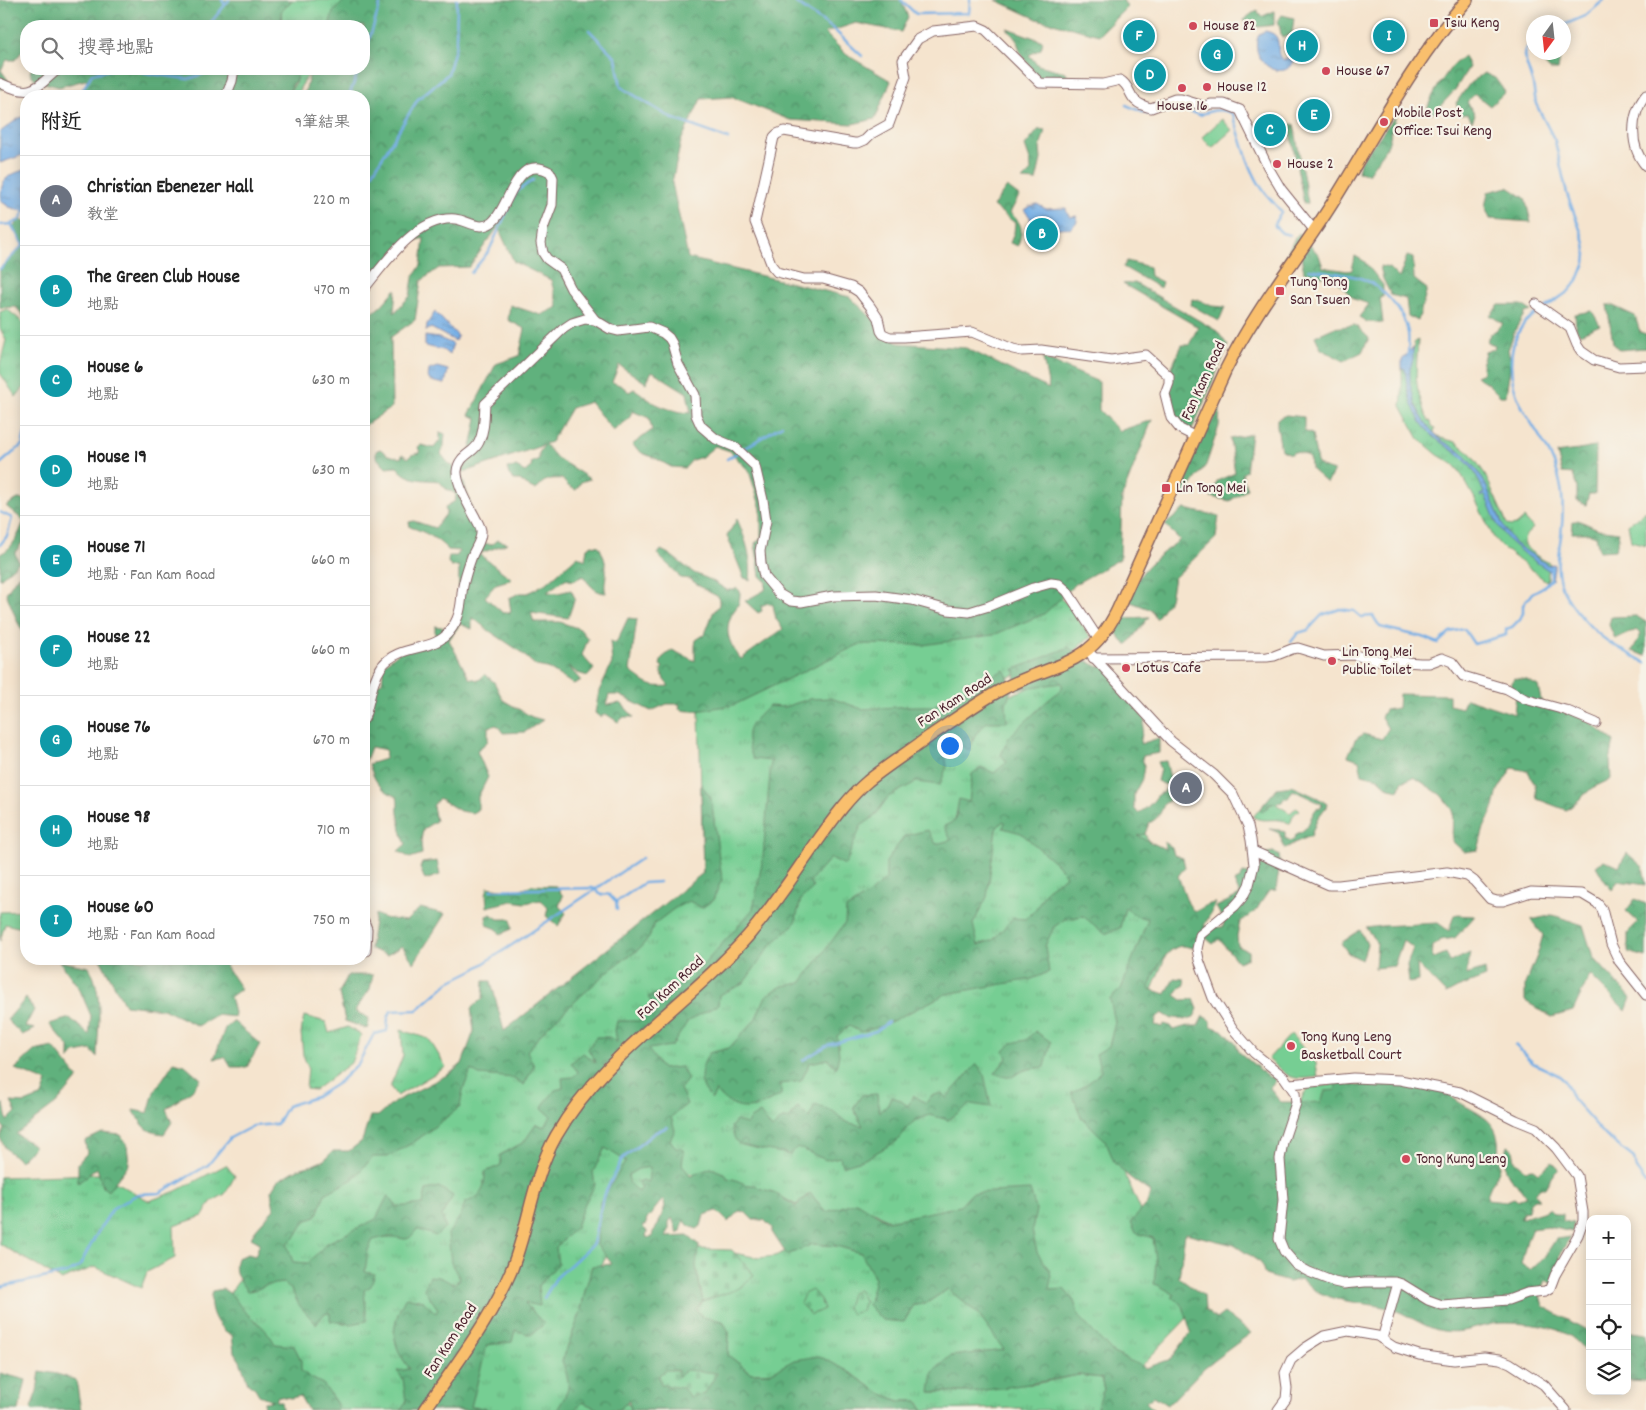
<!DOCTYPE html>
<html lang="zh-TW">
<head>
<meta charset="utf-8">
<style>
	:root { --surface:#fff; --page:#f6f6f6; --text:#222; --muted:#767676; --line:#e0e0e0; --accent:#1a73e8 }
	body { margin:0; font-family:Dekko,"LXGW WenKai TC",sans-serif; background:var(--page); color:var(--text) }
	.controls { position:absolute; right:15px; bottom:15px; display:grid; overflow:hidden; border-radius:10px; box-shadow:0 2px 12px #0003 }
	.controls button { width:45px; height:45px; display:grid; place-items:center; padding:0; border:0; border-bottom:1px solid var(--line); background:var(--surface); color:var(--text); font:25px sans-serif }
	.compass { position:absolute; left:1526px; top:15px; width:45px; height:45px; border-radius:50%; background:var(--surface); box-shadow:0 2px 12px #0003; rotate:195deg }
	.you { position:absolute; left:949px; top:745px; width:18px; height:18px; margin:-12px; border:4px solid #fff; border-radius:50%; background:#1a73e8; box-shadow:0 0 0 8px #1a73e833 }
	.badge { display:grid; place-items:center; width:32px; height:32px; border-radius:50%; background:var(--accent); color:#fff; font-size:16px; font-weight:700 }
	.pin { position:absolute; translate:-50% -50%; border:2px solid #fff; box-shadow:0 1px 5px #0006 }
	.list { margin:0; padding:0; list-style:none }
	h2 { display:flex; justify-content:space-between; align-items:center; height:65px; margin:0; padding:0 20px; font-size:21px }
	h2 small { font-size:16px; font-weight:400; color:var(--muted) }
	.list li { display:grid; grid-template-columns:32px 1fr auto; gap:15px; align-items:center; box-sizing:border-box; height:90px; padding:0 20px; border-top:1px solid var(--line) }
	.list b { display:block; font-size:19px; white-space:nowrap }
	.list p { margin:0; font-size:16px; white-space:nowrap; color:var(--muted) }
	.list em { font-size:16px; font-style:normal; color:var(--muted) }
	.icon { flex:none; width:28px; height:28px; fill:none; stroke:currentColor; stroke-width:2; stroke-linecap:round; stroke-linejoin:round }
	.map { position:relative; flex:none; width:1646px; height:1410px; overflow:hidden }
	.search { position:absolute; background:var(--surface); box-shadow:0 2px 12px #0003; left:20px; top:20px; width:350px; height:55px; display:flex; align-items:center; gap:12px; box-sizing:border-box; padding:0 18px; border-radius:20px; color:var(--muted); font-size:19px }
	.panel { position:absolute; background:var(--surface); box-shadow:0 2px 12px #0003; left:20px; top:90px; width:350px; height:875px; border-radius:20px }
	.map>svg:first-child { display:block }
	.grass { fill:url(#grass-tufts); stroke:#60765f }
	.forest { fill:url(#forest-crowns); stroke:#556854; fill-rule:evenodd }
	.cemetery { fill:url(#cemetery-stones); stroke:#60765f }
	.park { fill:#76ce93; stroke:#60765f }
	.water { fill:url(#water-ripples); stroke:#606688 }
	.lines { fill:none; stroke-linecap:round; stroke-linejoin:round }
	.stream { stroke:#75aee5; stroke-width:2.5 }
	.minor-casing { stroke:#866464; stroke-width:11 }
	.major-casing { stroke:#866464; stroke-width:14 }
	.minor { stroke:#fff; stroke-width:9 }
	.major { stroke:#f9bf6d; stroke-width:11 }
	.poi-dot { fill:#d1495b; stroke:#f7f3e8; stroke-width:2 }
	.labels { text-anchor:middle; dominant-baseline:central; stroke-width:4.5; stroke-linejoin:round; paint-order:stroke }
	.poi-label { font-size:16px; fill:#4a1f2b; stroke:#f7f3e8; text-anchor:start }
	.street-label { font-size:16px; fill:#4a1f2b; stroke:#f7f3e8 }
</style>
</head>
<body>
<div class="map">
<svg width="1646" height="1410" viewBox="0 0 1646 1410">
	<defs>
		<pattern id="grass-tufts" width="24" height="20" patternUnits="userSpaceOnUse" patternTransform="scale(1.25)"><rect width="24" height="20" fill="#76ce93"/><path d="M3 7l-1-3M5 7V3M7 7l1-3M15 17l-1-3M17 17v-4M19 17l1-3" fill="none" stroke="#68b07f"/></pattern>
		<pattern id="forest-crowns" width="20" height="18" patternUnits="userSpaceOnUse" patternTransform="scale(1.25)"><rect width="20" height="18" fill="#60b17d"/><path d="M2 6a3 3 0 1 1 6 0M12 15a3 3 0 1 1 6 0" fill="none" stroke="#518f67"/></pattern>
		<pattern id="cemetery-stones" width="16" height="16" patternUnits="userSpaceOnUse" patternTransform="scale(1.25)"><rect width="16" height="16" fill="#76ce93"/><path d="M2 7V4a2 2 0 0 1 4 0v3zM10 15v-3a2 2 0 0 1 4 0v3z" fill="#68b07f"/></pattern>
		<pattern id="water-ripples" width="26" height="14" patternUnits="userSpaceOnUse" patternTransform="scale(1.25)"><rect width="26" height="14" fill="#75aee5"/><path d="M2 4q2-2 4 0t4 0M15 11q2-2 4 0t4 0" fill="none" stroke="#628dba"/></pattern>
	</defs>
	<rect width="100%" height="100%" fill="#f7f3e8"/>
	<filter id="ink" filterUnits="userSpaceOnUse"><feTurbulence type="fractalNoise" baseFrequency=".02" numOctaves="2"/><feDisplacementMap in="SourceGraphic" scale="10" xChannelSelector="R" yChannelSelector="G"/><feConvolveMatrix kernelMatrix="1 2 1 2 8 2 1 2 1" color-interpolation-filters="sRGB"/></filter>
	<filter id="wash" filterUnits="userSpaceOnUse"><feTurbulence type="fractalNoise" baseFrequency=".0096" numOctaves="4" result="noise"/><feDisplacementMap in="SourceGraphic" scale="20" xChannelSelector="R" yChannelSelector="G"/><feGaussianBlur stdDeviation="1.12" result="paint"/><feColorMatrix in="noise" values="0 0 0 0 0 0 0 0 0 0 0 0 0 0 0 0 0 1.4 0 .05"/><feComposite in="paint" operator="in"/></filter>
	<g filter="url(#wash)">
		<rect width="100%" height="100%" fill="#f5e4ce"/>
		<!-- grass -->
		<g class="grass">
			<polygon points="292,0 349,0 333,26 282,26 281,12"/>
			<polygon points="298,69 312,69 300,88 299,96 289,96 289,93 295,84"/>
			<polygon points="7,309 26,325 26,385 16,397 0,373 0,364 6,340 0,328 0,312"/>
			<path d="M 1418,340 C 1417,366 1413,379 1422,404 C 1424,411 1425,417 1431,422 L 1432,426 L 1435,428 L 1434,433 L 1441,438 L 1456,442 L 1471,454 L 1485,474 L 1507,524 L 1511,526 L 1516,525 L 1524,518 L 1533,528 C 1531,531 1526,534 1525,537 C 1519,549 1545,560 1552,565 L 1548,572 L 1548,579 L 1546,581 L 1503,548 L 1494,538 L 1474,497 L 1460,472 L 1453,464 L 1438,455 L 1419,439 L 1401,406 L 1402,395 L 1402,368 L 1405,369 L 1415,346 L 1414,343 Z"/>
			<polygon points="1646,511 1646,545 1631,541 1628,524"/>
			<polygon points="1055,594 1066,603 1091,637 1079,645 1080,647 1070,653 992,684 730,945 596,1067 417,1410 319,1410 230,1328 218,1309 312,1181 703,876 699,711 848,623"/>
			<polygon points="1088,660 1142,716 1129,787 1134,808 1181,918 1100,1118 1188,1317 1130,1378 914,1216 889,1221 875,1212 826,1212 810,1193 796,1205 773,1192 688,1173 644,1197 585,1291 569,1368 607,1404 653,1404 665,1410 439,1410 554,1155 817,855 1000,699 1078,669"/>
			<path d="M 1268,799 L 1290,813 L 1297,807 L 1300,810 C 1294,813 1292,816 1291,822 L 1289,824 C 1278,815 1265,824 1253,817 Z"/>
			<polygon points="26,911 26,929 5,924 0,941 0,912"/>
			<polygon points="304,1016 326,1022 329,1033 348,1027 361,1035 351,1063 315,1090 306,1089 308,1067 303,1055 301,1033"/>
			<polygon points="401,1030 429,1039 446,1067 397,1096 391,1088 391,1084 403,1056"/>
			<polygon points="226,1165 235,1176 225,1194 211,1202 203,1216 174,1226 175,1258 147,1272 141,1288 95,1267 61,1280 0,1244 0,1177 2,1177 98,1174 119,1184 149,1201 176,1191"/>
			<polygon points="813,1244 837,1246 864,1254 875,1275 877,1284 914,1305 925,1304 948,1289 973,1309 1007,1345 1002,1353 931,1392 968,1392 1012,1385 1034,1384 1078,1375 1101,1378 1105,1393 1096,1410 1021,1410 1021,1408 924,1410 918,1401 899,1401 880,1393 846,1370 751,1373 728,1355 729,1332 704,1319 696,1309 703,1301 741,1287 754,1275 734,1253 759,1258 775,1256 786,1251"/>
		</g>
		<!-- forest -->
		<g class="forest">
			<polygon points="0,0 292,0 281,12 282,26 26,26 26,51 24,49 15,60 7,60 1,70 8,80 5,88 0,89"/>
			<path d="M 345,0 L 901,0 L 908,17 L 901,32 L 856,23 L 825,33 L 847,55 L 891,81 L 875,119 L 852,124 L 790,120 L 732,97 L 701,99 L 681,141 L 672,183 L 688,258 L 850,297 L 898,343 L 966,348 L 1049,389 L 1043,358 L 1099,382 L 1099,410 L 1119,431 L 1152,420 L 1122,497 L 1120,559 L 1077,583 L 1044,614 L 993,635 L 923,645 L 860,644 L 734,705 C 717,706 693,715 679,709 L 680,704 L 667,704 L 651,711 L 619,695 L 609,695 L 606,705 L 621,703 L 634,717 L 624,717 L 618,722 L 606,714 L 600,717 L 595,713 L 599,691 L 612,663 L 610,641 L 616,643 L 628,618 L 637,619 L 630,671 C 646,683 648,688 669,686 L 664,680 L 661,670 L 663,667 L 660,665 L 662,658 L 672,650 L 695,661 L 695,646 L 696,640 L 705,634 L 713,613 L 719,605 L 719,600 L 717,596 L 705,590 L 690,579 L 680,578 C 673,566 665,565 658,554 L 661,550 L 669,554 L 694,573 L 711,580 L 727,590 L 734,590 L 737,588 L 740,591 C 740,610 735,605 730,619 C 724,634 732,648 741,659 L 783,629 L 776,619 L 773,605 L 768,603 L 761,606 L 762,611 L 758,613 L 745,601 L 765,590 L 766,582 L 760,576 L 755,543 L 761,539 L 761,509 L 749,471 L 730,451 L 715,446 L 702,457 L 692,460 L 685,468 L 671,467 L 657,459 L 642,453 L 632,445 L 652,430 L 649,418 L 632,411 L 629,419 L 613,431 L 590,402 L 571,408 L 551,442 L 545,444 L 557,458 L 590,479 L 581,482 L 576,490 L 568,486 L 562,479 C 549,478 544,479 536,490 L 526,485 L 520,480 L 514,480 L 509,475 L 507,468 L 516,467 L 525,472 L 532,466 L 531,463 L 539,459 L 539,453 L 544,445 L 461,473 L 482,542 L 491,545 L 497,540 L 508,543 L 479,554 L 512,579 L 496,584 L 485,597 L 503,613 L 511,612 L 509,598 L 520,593 L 528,593 L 548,582 L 578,556 L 585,560 L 587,548 L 592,545 L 599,546 C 602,553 606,561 606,569 C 607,578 603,584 606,593 C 595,593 589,584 583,576 L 573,581 L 565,579 L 547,592 L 558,593 L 571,590 L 575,598 L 568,618 L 531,613 L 534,622 L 560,622 L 580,629 L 588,639 L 582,655 L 594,669 L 588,676 L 577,673 L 568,666 L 581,681 L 573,684 L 547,668 L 536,666 L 518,650 L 488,630 L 472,617 L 472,629 L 460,624 L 449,640 L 469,678 L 479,680 L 485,674 L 494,682 L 503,700 L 532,717 L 543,720 L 525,732 L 503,733 L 497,725 L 488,727 L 488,741 L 477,751 L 488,777 L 478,797 L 478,809 L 473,813 L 460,811 L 439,798 L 433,806 L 436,821 L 423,829 L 421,841 L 422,854 L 410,858 L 398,851 L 406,844 C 400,832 401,826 398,813 C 397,807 399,803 397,797 C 379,789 375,782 369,764 L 385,759 L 386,750 L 371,747 L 364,766 L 364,691 L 382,682 L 384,664 L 409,645 L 435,638 L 435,626 L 448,628 L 458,617 L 459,566 L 451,567 L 448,562 L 449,556 L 457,556 L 459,551 L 448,550 C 437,538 425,532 410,527 L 409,522 L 414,521 L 435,528 L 446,514 L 445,507 L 455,501 L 456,494 L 446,489 L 439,481 C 422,479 409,482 397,467 L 386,468 L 376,457 L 376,451 L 380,449 L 388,455 L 401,458 L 402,454 L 408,458 L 411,455 L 420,453 L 418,447 L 421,445 L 434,448 L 440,440 L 440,432 L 445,434 L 444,446 L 441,454 L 450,465 L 455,467 L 461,472 L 472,443 L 477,418 L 469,415 L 496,364 L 519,356 L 525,329 L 508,320 L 510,305 L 541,315 L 558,307 L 551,280 L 514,262 L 498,227 L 469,267 L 439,268 L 421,281 L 415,320 L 391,337 L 392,407 L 364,426 L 364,334 L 367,317 L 381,306 L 396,289 L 394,313 L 410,296 L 413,278 L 421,265 L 424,238 L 399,246 L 364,297 L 364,96 L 304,96 L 311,69 L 364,69 L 364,26 L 329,26 L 333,12 ZM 619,365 L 646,383 L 652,371 L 687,393 L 691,413 C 676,412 663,408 651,401 C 645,397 640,392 634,389 L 629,392 L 622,386 L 612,382 Z"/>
			<polygon points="996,0 1123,0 1127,7 1099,35 1037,19"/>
			<polygon points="1257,10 1261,17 1274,11 1274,25 1258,27 1243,20"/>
			<polygon points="1282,15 1294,18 1292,34 1282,38 1278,20"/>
			<polygon points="1007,28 1043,41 1041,49 1029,55 1038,65 1066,72 1068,77 1039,78 1021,55 1017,41"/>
			<polygon points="1543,53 1557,53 1560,57 1558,70 1550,70 1539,59"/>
			<path d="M 1464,56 L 1469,67 L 1455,90 L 1434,113 L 1427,114 C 1425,104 1446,73 1454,64 C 1457,61 1461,59 1464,56 Z"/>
			<polygon points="31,69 295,69 297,77 289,92 289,96 79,96 89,79 59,87 41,82 39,84 30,73"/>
			<polygon points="1484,73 1495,78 1505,92 1490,106 1475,94 1467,102 1475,115 1472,121 1468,114 1460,115 1456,103 1470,83"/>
			<polygon points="1396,115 1388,145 1368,174 1358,172 1360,162"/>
			<polygon points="1294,124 1308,203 1304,204 1289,125"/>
			<polygon points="1039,129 1045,130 1040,148 1041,159 1036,181 1022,180 1031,171 1030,160 1025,146"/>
			<path d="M 1007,187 L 1019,196 L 1010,213 C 1023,224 1023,229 1018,246 L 1010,243 L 1014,233 L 1015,223 L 993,206 Z"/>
			<polygon points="1508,187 1525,198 1531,222 1490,219 1485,207 1488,192"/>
			<polygon points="20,220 26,221 26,319 16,307 0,308 0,269 23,245 13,227"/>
			<polygon points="1299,233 1319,255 1323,267 1347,271 1352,270 1355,256 1364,261 1383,285 1383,297 1380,297 1383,323 1367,322 1359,317 1369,304 1354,299 1335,279 1304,272 1301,256 1285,272 1283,263 1294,239"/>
			<polygon points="1407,256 1413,258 1414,279 1427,289 1418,321 1408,316 1406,299 1391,295 1383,279 1380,266 1389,268 1399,278"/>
			<polygon points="1127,261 1149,267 1150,276 1162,282 1160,288 1123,267"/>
			<polygon points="1135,283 1217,331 1228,346 1191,432 1181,426 1175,419 1169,395 1169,373 1182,345 1189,345 1198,327 1123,284"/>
			<polygon points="1192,299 1199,300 1212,306 1225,307 1219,321 1191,305"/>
			<polygon points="1499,305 1522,305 1531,311 1525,313 1515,330 1508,350 1511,361 1506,396 1500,396 1487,383 1476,376 1483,373 1482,364 1485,352 1494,349 1495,345 1487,342 1489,336 1503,324 1490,315"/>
			<polygon points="1607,305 1611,305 1635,316 1640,332 1646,334 1646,348 1619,350 1613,343"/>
			<polygon points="1592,311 1600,325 1580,334 1576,329 1575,314"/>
			<polygon points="1355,325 1369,338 1362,352 1344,361 1321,349 1315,336 1333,328"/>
			<polygon points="1220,408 1219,426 1206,465 1183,497 1176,492 1199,443"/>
			<path d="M 1286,415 L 1304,417 L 1304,431 L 1312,434 L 1317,462 L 1321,467 L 1334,471 L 1327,483 L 1311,469 C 1312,457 1305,453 1294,452 L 1291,454 L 1281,450 L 1277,426 L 1277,419 Z"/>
			<polygon points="1251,434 1246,471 1242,474 1247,489 1230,501 1211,497 1217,481 1235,473 1230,439"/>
			<path d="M 1596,446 L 1595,494 L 1589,494 L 1586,505 L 1577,501 L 1577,488 L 1573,474 L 1562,473 L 1557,453 C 1572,450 1581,451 1596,446 Z"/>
			<path d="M 18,499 L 26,500 L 26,537 L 15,553 L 19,562 L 0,579 L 0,554 C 14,548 18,535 24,521 L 6,506 Z"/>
			<path d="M 1184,509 L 1219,516 L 1216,538 L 1174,578 L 1170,599 L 1156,619 L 1152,610 L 1128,601 C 1138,570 1154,559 1180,540 L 1165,525 Z"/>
			<path d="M 737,519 C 745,537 753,560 750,580 L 744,578 L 727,536 Z"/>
			<polygon points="1578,520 1598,529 1618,532 1619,538 1615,550 1599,551 1596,536 1588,533 1572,533 1573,522"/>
			<polygon points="18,575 26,600 26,637 18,623 6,593"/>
			<polygon points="1636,616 1646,622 1646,656 1632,651 1641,634 1637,630 1615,639 1609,625 1611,617"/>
			<polygon points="1149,617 1127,645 1122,641 1114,629 1125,618"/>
			<path d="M 1069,647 L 1082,659 L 1099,667 L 1107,664 L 1115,671 L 1117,683 L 1145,719 L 1140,744 L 1159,738 L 1159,753 L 1142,756 L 1144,766 L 1142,779 L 1134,794 L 1134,808 L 1138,813 C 1148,808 1153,802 1159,793 L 1163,793 L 1168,786 L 1157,781 L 1160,769 L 1157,762 L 1166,761 L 1170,778 L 1177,775 C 1177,787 1175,798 1164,804 C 1161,813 1158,819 1149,823 L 1145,834 L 1138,836 L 1165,849 L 1164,842 L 1172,847 L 1174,855 L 1183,858 L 1185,867 L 1178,876 L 1188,903 L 1194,912 C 1202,909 1207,903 1216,903 L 1204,926 L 1211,928 L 1223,927 L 1224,921 L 1216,907 L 1240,895 L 1234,882 L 1240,879 L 1243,873 L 1249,874 L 1256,867 L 1265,863 L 1265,858 L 1262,854 L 1273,852 L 1279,854 L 1280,863 L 1276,890 L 1269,891 L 1260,904 L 1256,911 L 1240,922 L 1237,936 L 1238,946 L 1248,951 L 1248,958 L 1238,962 L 1219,939 L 1213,944 L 1206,938 L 1193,948 C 1189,947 1184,946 1181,946 C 1164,949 1153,975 1149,989 L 1166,994 L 1174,978 L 1184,979 L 1185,985 L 1180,988 L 1175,995 L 1182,1000 L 1194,999 L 1198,1009 L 1194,1017 L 1184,1020 L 1176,1017 L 1172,1019 L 1162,1013 L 1156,1019 L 1155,1025 L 1162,1027 L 1164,1024 L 1171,1026 L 1174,1030 L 1187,1026 L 1198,1026 L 1203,1016 L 1211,1021 L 1211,1026 L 1224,1031 L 1236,1044 L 1239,1052 L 1269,1077 L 1274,1078 L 1276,1081 L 1270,1088 L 1280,1102 L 1321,1102 L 1325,1091 L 1335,1090 L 1334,1078 L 1340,1077 L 1346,1084 L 1360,1086 L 1361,1083 L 1395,1083 L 1445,1089 C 1458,1110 1494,1110 1498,1140 C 1499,1145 1498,1151 1498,1156 C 1498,1159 1501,1164 1500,1167 C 1498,1177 1488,1185 1487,1199 L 1506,1201 L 1514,1198 L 1518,1201 L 1526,1196 C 1523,1190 1520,1187 1515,1183 C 1503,1173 1504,1161 1508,1146 L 1513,1149 L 1515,1161 L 1526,1170 L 1533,1169 L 1538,1173 L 1552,1162 L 1559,1169 L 1552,1176 L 1545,1188 L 1541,1188 L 1535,1193 L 1539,1199 L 1534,1199 L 1530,1202 L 1528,1211 L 1523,1213 L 1520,1219 C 1529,1215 1540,1214 1549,1209 L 1554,1214 L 1563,1214 L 1563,1221 L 1573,1223 L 1573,1232 L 1548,1227 L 1532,1229 L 1527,1240 L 1521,1264 L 1530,1270 L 1544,1257 L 1556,1239 L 1571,1237 C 1562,1249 1556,1259 1563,1274 L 1558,1286 L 1546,1280 L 1540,1295 L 1543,1306 L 1590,1332 L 1590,1359 C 1585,1349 1574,1337 1563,1332 C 1550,1325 1507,1321 1492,1324 C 1472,1328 1464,1334 1443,1331 C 1427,1329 1412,1317 1397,1311 C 1371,1301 1341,1305 1316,1291 C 1311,1288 1306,1283 1301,1279 L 1288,1282 L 1265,1275 L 1261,1263 L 1234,1245 L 1185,1233 L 1179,1278 L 1204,1296 L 1205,1310 L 1216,1319 L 1224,1313 L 1251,1333 L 1205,1367 L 1168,1405 L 1154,1396 L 1146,1402 L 1154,1410 L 1096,1410 L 1104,1389 L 1101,1378 L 1079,1375 L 1029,1384 L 971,1392 L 930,1392 L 933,1372 L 950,1356 L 1004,1350 L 978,1314 L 948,1289 L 925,1304 L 914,1305 L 904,1322 L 882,1320 L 868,1305 L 875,1279 L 861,1253 L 837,1246 L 813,1244 L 787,1255 L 772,1232 L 772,1228 L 764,1220 L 753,1220 L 745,1212 L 739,1211 L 728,1222 L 717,1211 L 704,1215 L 701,1226 L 697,1229 L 689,1226 L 684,1220 L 681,1231 L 678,1234 L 672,1218 L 669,1222 L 669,1230 L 666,1237 L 688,1236 L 699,1245 L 697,1272 L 703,1301 L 696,1309 L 702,1317 L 723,1321 L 729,1332 L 728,1355 L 751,1373 L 770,1373 L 794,1360 L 819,1356 L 846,1370 L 880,1393 L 899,1401 L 917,1401 L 924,1410 L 630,1410 L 629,1401 L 618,1410 L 600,1410 L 582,1402 L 576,1409 L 576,1410 L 557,1410 C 571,1387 571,1387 562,1361 L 580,1314 L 585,1291 L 592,1266 L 612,1264 L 597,1245 L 600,1202 L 626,1161 L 605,1148 L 593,1172 L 595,1185 L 583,1207 L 576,1227 L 556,1247 L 558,1264 L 538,1286 L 540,1306 L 525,1303 L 544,1324 L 531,1335 L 515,1330 L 512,1342 L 487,1345 L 471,1407 L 486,1408 L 486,1410 L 401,1410 L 406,1402 L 403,1379 L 397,1371 L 410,1369 C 390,1344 390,1325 406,1297 L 423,1301 L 436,1313 L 438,1309 L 424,1289 L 430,1276 L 439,1277 L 454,1284 L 460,1279 L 451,1263 L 448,1234 L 461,1215 L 465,1203 C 483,1195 484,1191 485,1172 L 501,1165 L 500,1155 L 524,1142 L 536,1124 L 545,1127 L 551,1116 L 542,1108 C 545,1100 551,1097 555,1090 L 563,1088 L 562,1078 L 573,1077 L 578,1072 L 571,1063 L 583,1053 L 596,1063 L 588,1049 L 596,1037 L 609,1037 L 617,1042 L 615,1030 L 617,1021 L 640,1021 L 638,1011 L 649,1014 L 655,1008 L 648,997 L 688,982 L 753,909 L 763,858 L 771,761 L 753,759 C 742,730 748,726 769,706 L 784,707 L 809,699 L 831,698 L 862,709 L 913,706 L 933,706 L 1004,670 L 1013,686 L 1006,703 L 1007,722 L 987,722 L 975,735 L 970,751 L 955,742 L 945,755 L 947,766 L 940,785 L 916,782 L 888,797 L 874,817 L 861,826 L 845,865 L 831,858 L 810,881 L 813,888 L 801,899 L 795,923 L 771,945 L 743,984 L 719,995 L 718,1005 L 688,1021 L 672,1046 L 648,1049 L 662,1069 L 681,1067 L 688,1079 L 680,1089 L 687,1104 L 671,1117 L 675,1130 L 670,1140 L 677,1149 L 680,1147 L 684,1151 L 682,1164 L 690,1176 L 711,1168 L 726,1174 L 727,1178 C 740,1179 742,1186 756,1185 L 759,1188 L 773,1192 L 796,1206 L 810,1193 L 826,1212 L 856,1202 L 888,1221 L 960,1206 L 972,1193 L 1030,1190 L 1036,1210 L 1032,1230 L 1037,1252 L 1050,1271 L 1051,1277 L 1049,1290 L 1064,1289 L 1074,1301 L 1079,1317 L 1113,1353 L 1146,1368 L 1171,1359 L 1191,1332 L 1183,1306 L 1172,1297 L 1175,1295 L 1158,1285 L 1154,1284 L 1156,1261 L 1153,1238 L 1136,1233 L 1131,1222 L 1147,1204 L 1150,1192 L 1129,1177 L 1115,1164 L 1105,1140 L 1081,1117 L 1072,1093 L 1090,1082 L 1101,1071 L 1096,1054 L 1109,1046 L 1115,1022 L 1110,999 L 1121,989 L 1148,919 L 1136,916 L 1125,908 L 1120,928 L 1105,934 L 1083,916 L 1065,919 L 1054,927 L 1045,946 L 1049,972 L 1032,979 L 946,994 L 882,1026 L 861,1032 L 849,1026 L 837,1036 L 839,1055 L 836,1068 L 828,1059 L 810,1063 L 801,1081 L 781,1084 L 781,1095 C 755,1110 737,1116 716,1091 L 712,1099 C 697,1084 699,1070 709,1053 L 729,1048 L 755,1020 L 766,996 L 782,986 L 801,983 L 845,923 L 846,909 L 869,894 L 886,879 L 886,862 L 904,836 L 928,830 L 936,844 L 951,840 L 944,826 L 955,821 L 959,799 L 969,802 L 972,774 L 981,767 L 994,773 L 1007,762 L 1001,755 L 1009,737 L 1046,702 L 1062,689 L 1062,683 L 1016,689 L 1015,669 ZM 1003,821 L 1005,822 L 1003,828 L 1021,833 L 1056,863 L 1066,876 L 1047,889 L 1035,910 L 1026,919 L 1013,918 L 993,940 L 978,945 L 973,924 L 987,897 L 996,829 ZM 650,1167 L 648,1182 L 642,1180 L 638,1182 L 642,1188 L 638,1192 L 630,1184 L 628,1175 L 638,1169 ZM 663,1200 L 665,1206 L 658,1225 L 653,1232 L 652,1238 L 646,1237 L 647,1231 L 642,1226 L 647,1224 L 646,1220 C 653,1213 656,1206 663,1200 Z"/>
			<polygon points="1514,678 1527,680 1538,686 1542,704 1587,720 1614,741 1610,761 1611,779 1592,788 1572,806 1566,810 1537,799 1535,785 1528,771 1512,768 1498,790 1494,807 1484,828 1478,850 1464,852 1452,841 1453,810 1441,795 1414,777 1402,782 1399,790 1389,788 1378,778 1362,774 1359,760 1348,756 1355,740 1363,734 1382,739 1388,729 1381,717 1385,710 1398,708 1399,694 1449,695 1449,705 1462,708 1466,698 1514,714 1516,695 1511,686"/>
			<path d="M 701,784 L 711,798 L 722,879 L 713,900 L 702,908 L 689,901 L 675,908 L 654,924 L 649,938 L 638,950 L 611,969 L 582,995 L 546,1028 L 527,1051 L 534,1066 L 524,1085 L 514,1078 L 479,1075 L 471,1070 L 463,1090 L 460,1107 L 417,1140 L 388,1157 L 373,1157 L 353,1179 L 325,1194 L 316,1217 L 305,1221 L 296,1236 L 287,1244 L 293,1262 L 308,1263 L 327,1243 L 376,1219 L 388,1195 L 397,1207 L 423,1204 L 426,1190 L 439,1187 L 453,1196 L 442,1215 L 445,1227 L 436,1236 L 417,1229 C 406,1245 406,1237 390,1237 C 384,1237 378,1239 373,1240 L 368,1250 L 365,1272 L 375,1274 L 371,1286 L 364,1290 L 367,1321 L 351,1324 L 330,1321 L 330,1313 L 324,1314 L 316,1324 L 299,1305 L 291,1289 L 284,1283 L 266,1285 L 256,1290 L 247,1291 C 239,1280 232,1272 237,1258 L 248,1254 L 255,1256 L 260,1243 L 251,1238 L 256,1229 L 274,1209 L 271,1191 L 277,1181 L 298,1169 L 313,1165 L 324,1160 L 333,1151 L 349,1151 L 362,1141 L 370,1116 L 378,1116 L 396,1101 L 451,1073 L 462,1064 L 474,1031 L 471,1008 L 483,998 L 484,981 L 491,981 L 504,1031 L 703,873 Z"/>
			<path d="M 1292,786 L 1318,798 L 1327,804 L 1326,807 L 1317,819 L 1311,836 L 1294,843 L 1285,849 L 1279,833 L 1270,829 L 1279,830 L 1285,832 L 1285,838 L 1291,841 L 1295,837 L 1296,834 C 1312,828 1307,820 1317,808 L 1320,809 L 1322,804 L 1293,790 L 1288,798 L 1284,798 L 1282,802 L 1268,805 L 1268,808 L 1262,812 L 1259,810 L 1277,788 Z"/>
			<polygon points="1627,853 1643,867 1646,885 1618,881 1612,890 1604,880 1596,866 1604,860 1619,867"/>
			<polygon points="437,861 440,875 425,880 420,868 422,863"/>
			<polygon points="532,885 556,886 563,896 559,906 566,913 558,926 546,916 548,908 541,900 525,903 512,901 487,907 486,894 488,887 515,891"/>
			<polygon points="1635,899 1646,904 1646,957 1628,952 1628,932 1638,922 1626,911"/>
			<polygon points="420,908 445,914 414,963 402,946 387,955 370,949 375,914 384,918 406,921"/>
			<polygon points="491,914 498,919 511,919 512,929 500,934 497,929 487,925 486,916"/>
			<polygon points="1454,915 1475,916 1455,938 1441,940 1433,946 1432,959 1446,953 1450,962 1470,953 1466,975 1485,969 1486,977 1457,988 1446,994 1417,964 1418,981 1409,983 1407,965 1413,948 1403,940 1394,966 1375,968 1377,943 1366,928 1381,926 1438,923 1449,931"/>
			<polygon points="1553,915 1583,925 1593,957 1631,998 1626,1011 1590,975 1573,1011 1552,1017 1525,1001 1525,984 1537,956 1543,935 1531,920"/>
			<polygon points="1360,930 1367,944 1362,960 1348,953 1341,943"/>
			<polygon points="100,959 224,959 223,962 241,989 230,997 235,1017 216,1015 198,1026 163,1009 125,1005"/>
			<path d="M 59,961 L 89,967 C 104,994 98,1027 97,1057 L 91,1050 L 75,1053 L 69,1060 L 69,1047 L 49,1024 L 70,1018 L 89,1035 L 91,1016 L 79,988 Z"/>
			<polygon points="348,975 373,975 370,989 355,1011 368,1018 368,1029 345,1021 339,993"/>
			<polygon points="26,998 34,1010 25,1027 35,1029 22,1035 7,1020"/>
			<polygon points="233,1021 260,1044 247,1067 231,1067 225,1057 214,1059 225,1028"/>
			<path d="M 1035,1031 L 1051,1042 L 1045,1067 C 1039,1068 1031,1068 1025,1070 C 1012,1076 1011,1081 995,1073 L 1007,1058 L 1004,1051 L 1012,1043 L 1026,1040 Z"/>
			<polygon points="53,1047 78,1078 57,1103 16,1134 35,1146 20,1161 6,1149 0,1138 5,1129 0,1123 0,1105 4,1104 7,1121 16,1112 11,1102 25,1103 42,1096 47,1082 15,1069 34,1051"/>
			<path d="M 174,1062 L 185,1065 L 201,1079 L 192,1090 L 166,1109 L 172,1122 L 164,1134 C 144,1132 144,1126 133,1110 L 148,1113 L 154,1092 Z"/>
			<path d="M 977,1064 L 984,1074 L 991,1107 L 971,1104 L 948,1120 L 930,1115 L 914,1121 L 897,1141 L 865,1159 L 842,1166 L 840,1157 L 826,1160 L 797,1147 L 790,1155 C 778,1151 743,1148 737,1142 C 734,1138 732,1132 731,1127 L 736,1121 L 747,1124 L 749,1120 L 760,1113 L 772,1129 L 782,1119 L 789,1119 L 798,1107 L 809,1118 L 815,1105 L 833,1111 L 846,1122 L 863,1126 L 853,1108 L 862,1095 L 877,1094 L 879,1112 L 887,1106 L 891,1096 L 900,1100 L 908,1106 L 913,1095 L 926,1103 L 931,1096 L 942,1093 L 946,1098 Z"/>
			<polygon points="102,1133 121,1135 127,1145 129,1164 108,1191 103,1187 97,1168 78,1183 78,1163 87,1153 85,1141"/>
			<path d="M 223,1289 C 237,1297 235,1301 245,1312 C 258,1324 266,1327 275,1344 L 294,1346 L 301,1360 L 301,1371 L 311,1378 L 323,1384 L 337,1404 L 337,1410 L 308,1410 L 300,1396 L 291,1398 L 278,1396 L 276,1401 L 281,1401 L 282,1410 L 263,1410 L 264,1402 L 274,1401 L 259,1395 L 255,1388 L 248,1383 L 240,1361 L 234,1352 L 232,1335 C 216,1328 207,1308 212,1291 Z"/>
			<polygon points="1627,1331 1646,1334 1646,1381 1627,1380"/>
			<polygon points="40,1371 57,1374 76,1380 81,1410 32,1410 31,1408 37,1391"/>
			<polygon points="0,1373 26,1380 19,1410 0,1410"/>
		</g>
		<!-- cemetery -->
		<g class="cemetery">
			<polygon points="698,1249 732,1250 754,1275 738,1289 703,1301 696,1266"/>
			<polygon points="812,1290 819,1298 824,1309 811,1315 800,1304 804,1294"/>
			<polygon points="858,1290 865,1302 862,1310 852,1314 847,1308 851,1293"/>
			<polygon points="666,1370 678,1370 678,1377 686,1370 717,1373 705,1393 690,1397 683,1388 661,1385 659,1375"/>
		</g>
		<!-- park -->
		<g class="park">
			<polygon points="1222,119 1232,130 1212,148 1202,137"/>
			<path d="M 1291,1034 L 1316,1063 L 1318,1077 C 1288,1081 1290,1077 1268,1059 Z"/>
			<polygon points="1331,1081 1335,1081 1336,1090 1325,1091 1321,1102 1300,1103 1303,1095 1308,1088 1331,1085"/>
		</g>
		<!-- water -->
		<g class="water">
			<path d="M 1265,31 C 1288,35 1271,54 1284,60 L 1291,57 L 1294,59 C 1287,85 1246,63 1259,34 Z"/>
			<polygon points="26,116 26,154 0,163 0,132 19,118"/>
			<path d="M 26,169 L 26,212 L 9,207 L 1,201 C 0,178 7,176 26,169 Z"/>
			<path d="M 1037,204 L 1046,209 L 1066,208 L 1067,213 L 1070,217 L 1077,216 L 1077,222 L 1070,229 C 1064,226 1060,229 1054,228 C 1051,227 1049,225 1046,225 C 1040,225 1037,226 1031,223 L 1030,217 L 1024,210 L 1030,206 Z"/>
			<polygon points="435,312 458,336 455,341 431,328 426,331 427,324"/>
			<polygon points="425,336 439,338 453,344 449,355 443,350 425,346"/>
			<path d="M 1413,347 L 1413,360 L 1410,369 L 1410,383 L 1415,404 L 1423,419 L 1431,430 L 1441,440 L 1461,452 L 1478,471 L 1486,485 L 1504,528 L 1515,544 L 1548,565 L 1554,564 L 1554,569 L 1552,580 L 1551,572 L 1524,554 L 1508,540 L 1497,524 L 1485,495 L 1481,497 L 1480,495 L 1484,493 C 1481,486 1478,478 1474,471 C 1465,458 1451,450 1439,441 C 1415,423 1407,397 1405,369 L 1402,368 L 1402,360 Z"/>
			<polygon points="437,367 448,370 445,384 430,381 428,377 429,370"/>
		</g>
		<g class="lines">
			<!-- stream -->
			<g class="stream">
				<polyline points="222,0 225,5"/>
				<polyline points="792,0 832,28 862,56"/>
				<polyline points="901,0 916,14 969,13 970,0"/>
				<polyline points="1564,25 1585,16 1604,0"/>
				<polyline points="208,26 229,0"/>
				<polyline points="589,30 616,58 621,87 671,118 728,139"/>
				<polyline points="1534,41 1525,50 1524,56 1533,84 1536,104 1555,141 1567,194 1585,243 1586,254 1585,263 1578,280 1569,291 1545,308"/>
				<polyline points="364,56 380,5"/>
				<polyline points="131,69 151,74 188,79 206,73 205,69"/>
				<polyline points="79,96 92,74 112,69"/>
				<polyline points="349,96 359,69"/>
				<path d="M 1126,105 L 1147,114 L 1175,107 L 1200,115 C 1211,110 1223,108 1233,114 C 1241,138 1247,165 1261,187 C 1266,195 1274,203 1281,211 L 1281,213 L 1275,222 L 1275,226 L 1282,233 L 1290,235"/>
				<polyline points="364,178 369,179 418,99 448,74 456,45 457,0"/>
				<polyline points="11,224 20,220 26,207"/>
				<polyline points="0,225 11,224 23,245 0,269"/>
				<path d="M 1309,269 C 1326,272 1346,273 1363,279 C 1382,286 1405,312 1408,333 C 1409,340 1408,349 1408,356"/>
				<polyline points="471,273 489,251 516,192 533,180"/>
				<path d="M 1540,311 C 1534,315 1527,319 1523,325 C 1506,347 1509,381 1521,405 C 1535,432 1554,453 1560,483 C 1564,500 1563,519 1561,536 C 1558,554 1555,571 1562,588 C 1571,607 1592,631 1609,642 C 1621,650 1634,656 1646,663"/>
				<polyline points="727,459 782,425"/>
				<polyline points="0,464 22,445 26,428"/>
				<polyline points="0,512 12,518 7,536 0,545"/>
				<polyline points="1291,642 1298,633 1308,630 1322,615 1340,609 1354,611 1361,617 1373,616 1380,627 1423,637 1438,643 1450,632 1464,629 1474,644 1506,635 1506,629 1512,627 1520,619 1523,613 1523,605 1532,593 1543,587 1551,579 1551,570"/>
				<polyline points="491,890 593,888 602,895 608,894 616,902 617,910"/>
				<polyline points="616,902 644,883 660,882"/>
				<polyline points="1515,1045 1533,1063 1558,1075 1565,1081 1573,1099 1590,1118 1606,1136 1634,1158 1636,1169 1646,1183"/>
				<polyline points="803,1060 828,1045 876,1031 888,1022"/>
				<polyline points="0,1287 67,1273 79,1267 98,1232 113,1208 138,1194 160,1193 208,1165 230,1138 253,1126 277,1124 287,1106 316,1097 338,1083 358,1064 374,1034 387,1031 388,1018 391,1011 417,1010 449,982 475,969 512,945 642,858"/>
				<polyline points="544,1298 556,1278 593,1244 603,1197 622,1159 654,1133 667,1127"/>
			</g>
		</g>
	</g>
	<g filter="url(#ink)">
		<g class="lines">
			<defs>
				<g id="minor">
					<path d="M 0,83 C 32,98 35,89 58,69"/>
					<path d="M 1646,95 C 1630,115 1629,147 1646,166"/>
					<polyline points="226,96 232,81 234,69"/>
					<path d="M 364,289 C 384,264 417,216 455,219 C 467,220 479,231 491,223 C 510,210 514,152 550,172 L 553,178 L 552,205 L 543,229 L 541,243 L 543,253 L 547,259 L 561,269 L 571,289 L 595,320"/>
					<polyline points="1536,304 1570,328 1577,345 1581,351 1594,360 1619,367 1646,366"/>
					<path d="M 1196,437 L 1180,429 L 1171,418 L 1165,394 L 1169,383 L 1169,376 L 1146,355 L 1111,360 L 1041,350 L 1022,351 L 1013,349 L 972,332 L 904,337 L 890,337 L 883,334 L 881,331 L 878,318 L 870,306 L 859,292 L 851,287 L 823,279 L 804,279 L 777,272 L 772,266 L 755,222 L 774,137 L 777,134 L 784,131 L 854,143 L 858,143 L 865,140 L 871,134 L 889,124 L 906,77 L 903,60 L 918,39 L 933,31 L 977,26 L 986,30 L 1040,83 L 1103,84 L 1120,80 C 1134,88 1125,102 1151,108 L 1175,99 L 1181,99 L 1204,106 L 1211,104 L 1224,104 L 1240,110 L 1268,167 L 1281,189 L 1314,230"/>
					<polyline points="1088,651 1171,741 1213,774 1233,794 1248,826 1251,840 1254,865 1249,885 1242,898 1235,906 1200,935 1197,949 1199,960 1213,998 1233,1029 1254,1053 1284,1077 1295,1093 1296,1103 1283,1142 1280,1159 1283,1200 1279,1239 1284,1251 1296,1265 1309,1272 1334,1282 1343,1284 1365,1282 1395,1282 1402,1284 1428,1300 1442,1305 1508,1300 1527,1293 1545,1291 1550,1288 1555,1275 1578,1235 1583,1221 1583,1212 1577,1176 1556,1148 1536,1128 1516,1120 1460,1092 1400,1080 1353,1078 1290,1084"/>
					<polyline points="1093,658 1267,657 1274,656 1292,649 1298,648 1324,656 1354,655 1377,660 1420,663 1429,663 1442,658 1452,662 1463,676 1507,689 1525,699 1565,710 1596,723"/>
					<path d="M 364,719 C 370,702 371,682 382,666 C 398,644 434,652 449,632 C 459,620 461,608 462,593 C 463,581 468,567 472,556 C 475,548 482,540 481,531 C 481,527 477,521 475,517 C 469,506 456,483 457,471 C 459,454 474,454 479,442 C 485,430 484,416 485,404 L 563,329 L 572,323 L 585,319 L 595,320 L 610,329 L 618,331 L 649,327 L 663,333 L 669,338 L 672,343 L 678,364 L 695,395 L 696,415 L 701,426 L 716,439 L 735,447 L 755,466 L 763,500 L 766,521 L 760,551 L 761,563 L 764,576 L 779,594 L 791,601 L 801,602 L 833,596 L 876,595 L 912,600 L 948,610 L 969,612 L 989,606 L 1033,588 L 1051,583 L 1059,584 L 1067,591 L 1099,640"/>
					<polyline points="1253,851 1329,885 1339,885 1447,872 1467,876 1474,881 1490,899 1497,901 1503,901 1531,892 1582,894 1597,903 1602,909 1611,944 1619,961 1646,995"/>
					<polyline points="364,921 367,929 366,951"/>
					<polyline points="1382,1339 1398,1283"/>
					<polyline points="1278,1410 1286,1399 1287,1388 1285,1373 1291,1360 1305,1348 1324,1336 1348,1331 1377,1336 1394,1347 1419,1355 1454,1360 1484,1357 1500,1359 1510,1363 1544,1385 1566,1410"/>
				</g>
				<path id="major" d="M 425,1410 C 455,1365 490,1321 511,1271 C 529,1227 532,1178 556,1136 C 602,1055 687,1005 748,936 C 774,906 796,871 819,839 C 834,818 849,797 868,781 C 888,765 910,751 930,736 C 953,721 975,704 999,691 C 1049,662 1087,672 1117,611 L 1226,369 C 1255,310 1298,258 1333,202 C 1376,133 1413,61 1467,0"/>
			</defs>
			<!-- minor casing -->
			<use href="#minor" class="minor-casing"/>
			<!-- major casing -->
			<use href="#major" class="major-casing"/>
			<!-- minor -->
			<use href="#minor" class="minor"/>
			<!-- major -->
			<use href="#major" class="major"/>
		</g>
	</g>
	<!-- markers -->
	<g class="poi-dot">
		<rect x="1429" y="18" width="10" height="10" rx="2.5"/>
		<circle cx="1193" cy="26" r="5"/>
		<circle cx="1326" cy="71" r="5"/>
		<circle cx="1207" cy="87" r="5"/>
		<circle cx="1182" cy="88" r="5"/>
		<circle cx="1384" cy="122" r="5"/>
		<circle cx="1277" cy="164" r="5"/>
		<rect x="1275" y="286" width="10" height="10" rx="2.5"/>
		<rect x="1161" y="483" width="10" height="10" rx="2.5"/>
		<circle cx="1332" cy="661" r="5"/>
		<circle cx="1126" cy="668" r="5"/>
		<circle cx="1291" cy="1046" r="5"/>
		<circle cx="1406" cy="1159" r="5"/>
	</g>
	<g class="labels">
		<!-- poi labels -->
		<g class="poi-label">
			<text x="1444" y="23">Tsiu Keng</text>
			<text x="1203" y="26">House 82</text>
			<text x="1336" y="71">House 67</text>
			<text x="1217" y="87">House 12</text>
			<text x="1182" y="106" text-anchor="middle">House 16</text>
			<text x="1394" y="113">Mobile Post<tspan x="1394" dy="18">Office: Tsui Keng</tspan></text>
			<text x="1287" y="164">House 2</text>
			<text x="1290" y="282">Tung Tong<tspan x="1290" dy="18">San Tsuen</tspan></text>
			<text x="1176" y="488">Lin Tong Mei</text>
			<text x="1342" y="652">Lin Tong Mei<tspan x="1342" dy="18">Public Toilet</tspan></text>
			<text x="1136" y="668">Lotus Cafe</text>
			<text x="1301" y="1037">Tong Kung Leng<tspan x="1301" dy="18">Basketball Court</tspan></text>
			<text x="1416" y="1159">Tong Kung Leng</text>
		</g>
		<!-- street labels -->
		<g class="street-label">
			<text transform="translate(1204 381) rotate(-65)">Fan Kam Road</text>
			<text transform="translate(955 701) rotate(-33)">Fan Kam Road</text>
			<text transform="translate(671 988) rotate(-43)">Fan Kam Road</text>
			<text transform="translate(451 1341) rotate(-57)">Fan Kam Road</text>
		</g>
	</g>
</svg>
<div class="controls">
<button>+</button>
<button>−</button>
<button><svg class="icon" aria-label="locate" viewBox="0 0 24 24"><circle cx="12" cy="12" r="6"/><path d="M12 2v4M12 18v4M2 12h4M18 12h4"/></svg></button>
<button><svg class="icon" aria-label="layers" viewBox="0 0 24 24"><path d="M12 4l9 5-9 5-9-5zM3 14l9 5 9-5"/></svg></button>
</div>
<svg class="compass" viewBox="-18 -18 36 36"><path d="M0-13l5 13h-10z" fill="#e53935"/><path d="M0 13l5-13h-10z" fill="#767676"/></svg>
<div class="you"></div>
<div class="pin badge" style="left:1186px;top:788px;background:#6b7280">A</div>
<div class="pin badge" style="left:1042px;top:234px;background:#0f9aa8">B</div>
<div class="pin badge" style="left:1270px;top:130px;background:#0f9aa8">C</div>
<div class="pin badge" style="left:1150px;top:75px;background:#0f9aa8">D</div>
<div class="pin badge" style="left:1314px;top:115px;background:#0f9aa8">E</div>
<div class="pin badge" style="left:1139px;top:36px;background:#0f9aa8">F</div>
<div class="pin badge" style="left:1217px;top:55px;background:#0f9aa8">G</div>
<div class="pin badge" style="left:1302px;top:46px;background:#0f9aa8">H</div>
<div class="pin badge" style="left:1389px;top:36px;background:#0f9aa8">I</div>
<div class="search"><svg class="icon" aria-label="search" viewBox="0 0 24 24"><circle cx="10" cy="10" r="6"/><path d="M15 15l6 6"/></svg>搜尋地點</div>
<section class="panel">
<h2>附近<small>9筆結果</small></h2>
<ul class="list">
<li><span class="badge" style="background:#6b7280">A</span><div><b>Christian Ebenezer Hall</b><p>教堂</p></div><em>220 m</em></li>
<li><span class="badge" style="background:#0f9aa8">B</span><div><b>The Green Club House</b><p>地點</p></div><em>470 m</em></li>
<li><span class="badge" style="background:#0f9aa8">C</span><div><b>House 6</b><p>地點</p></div><em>630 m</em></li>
<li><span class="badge" style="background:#0f9aa8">D</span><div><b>House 19</b><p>地點</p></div><em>630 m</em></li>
<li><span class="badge" style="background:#0f9aa8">E</span><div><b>House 71</b><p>地點 · Fan Kam Road</p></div><em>660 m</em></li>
<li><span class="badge" style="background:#0f9aa8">F</span><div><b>House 22</b><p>地點</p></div><em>660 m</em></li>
<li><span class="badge" style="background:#0f9aa8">G</span><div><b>House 76</b><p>地點</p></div><em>670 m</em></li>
<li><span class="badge" style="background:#0f9aa8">H</span><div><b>House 98</b><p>地點</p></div><em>710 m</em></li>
<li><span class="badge" style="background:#0f9aa8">I</span><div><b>House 60</b><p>地點 · Fan Kam Road</p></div><em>750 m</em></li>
</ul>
</section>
</div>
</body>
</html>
